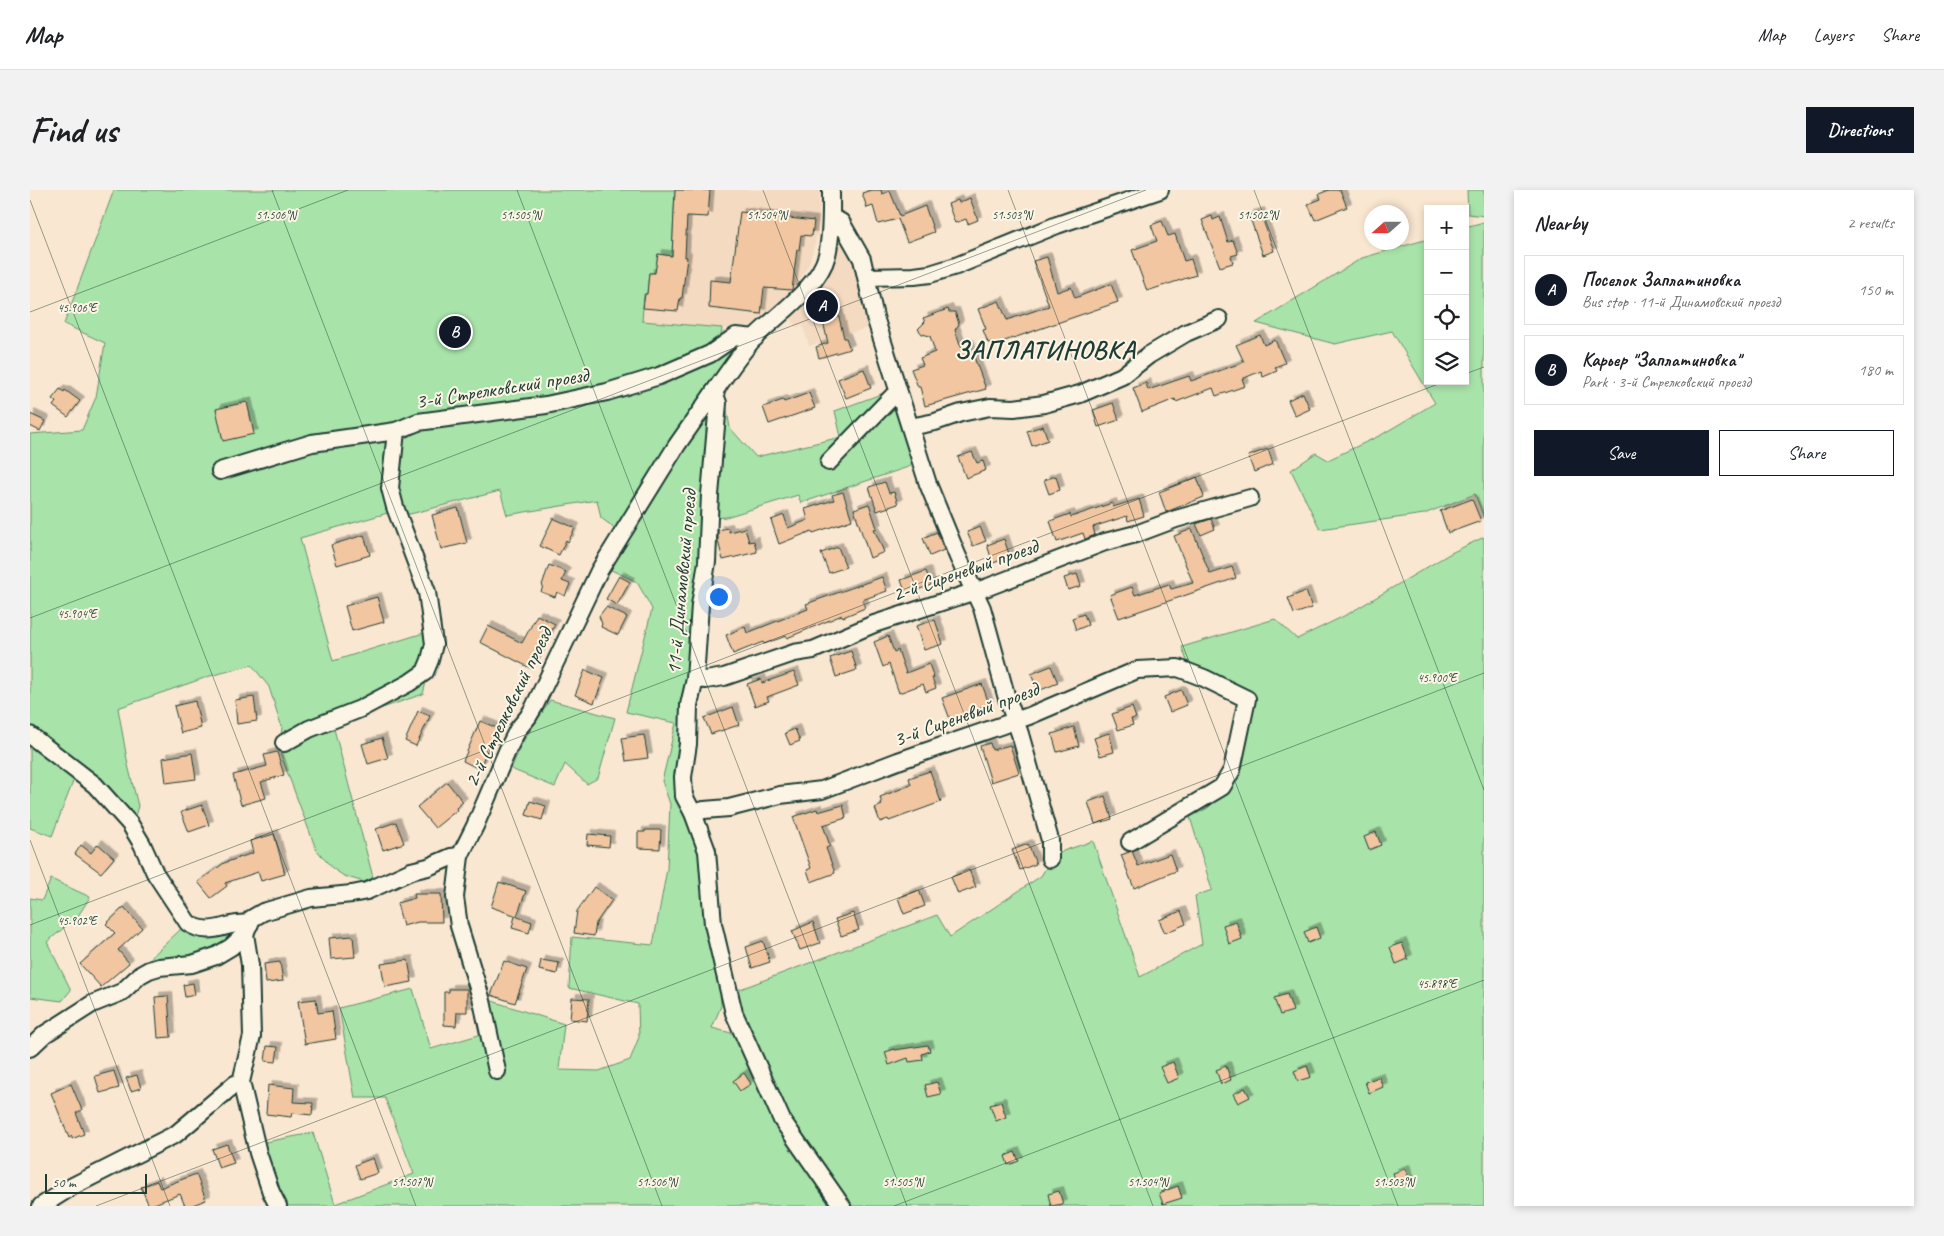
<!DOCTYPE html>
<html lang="en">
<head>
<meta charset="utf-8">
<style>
	:root { --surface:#fff; --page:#f2f2f2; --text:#202124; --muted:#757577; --line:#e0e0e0; --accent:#111827 }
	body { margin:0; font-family:Caveat,sans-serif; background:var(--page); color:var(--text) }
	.controls { position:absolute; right:15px; top:15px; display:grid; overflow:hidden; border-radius:0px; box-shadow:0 2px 8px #0003 }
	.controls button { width:45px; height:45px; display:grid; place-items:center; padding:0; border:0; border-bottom:1px solid var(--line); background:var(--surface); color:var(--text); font:25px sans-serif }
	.compass { position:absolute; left:1334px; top:15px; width:45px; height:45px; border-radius:50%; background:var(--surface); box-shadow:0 2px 8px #0003; rotate:249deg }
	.scale { position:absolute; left:15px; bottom:12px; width:102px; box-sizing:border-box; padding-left:5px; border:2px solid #1f3d34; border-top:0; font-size:14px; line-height:18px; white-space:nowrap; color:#1f3d34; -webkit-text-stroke:4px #fcf5e5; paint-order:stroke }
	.you { position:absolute; left:688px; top:406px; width:18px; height:18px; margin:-12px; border:4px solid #fff; border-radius:50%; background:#1a73e8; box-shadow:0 0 0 8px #1a73e833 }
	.badge { display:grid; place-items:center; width:32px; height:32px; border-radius:50%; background:var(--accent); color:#fff; font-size:16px; font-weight:700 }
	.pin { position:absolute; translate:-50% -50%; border:2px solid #fff; box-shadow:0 1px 5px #0006 }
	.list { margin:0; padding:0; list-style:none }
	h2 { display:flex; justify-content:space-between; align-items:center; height:65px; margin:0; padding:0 20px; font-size:21px }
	h2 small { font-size:16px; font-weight:400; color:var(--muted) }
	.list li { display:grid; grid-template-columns:32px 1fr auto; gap:15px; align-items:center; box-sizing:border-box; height:70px; margin:0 10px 10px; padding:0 10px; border:1px solid var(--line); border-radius:0px }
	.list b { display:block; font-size:19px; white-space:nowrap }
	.list p { margin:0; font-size:16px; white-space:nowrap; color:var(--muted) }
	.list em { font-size:16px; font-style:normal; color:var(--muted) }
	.actions { display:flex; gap:10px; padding:15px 20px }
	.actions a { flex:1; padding:11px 0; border:1px solid var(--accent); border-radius:0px; text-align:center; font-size:18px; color:var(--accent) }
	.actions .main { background:var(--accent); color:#fff }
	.icon { flex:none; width:28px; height:28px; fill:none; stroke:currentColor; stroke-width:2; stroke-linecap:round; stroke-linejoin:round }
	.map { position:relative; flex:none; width:1454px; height:1016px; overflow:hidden; border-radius:0px }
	header { display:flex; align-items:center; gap:30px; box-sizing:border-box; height:70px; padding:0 25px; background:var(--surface); border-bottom:1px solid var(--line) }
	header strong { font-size:24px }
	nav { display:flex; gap:28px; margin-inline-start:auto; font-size:18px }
	.intro { display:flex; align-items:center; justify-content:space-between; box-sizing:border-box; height:120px; padding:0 30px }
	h1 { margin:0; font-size:35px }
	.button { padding:12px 22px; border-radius:0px; background:var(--accent); color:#fff; font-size:18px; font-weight:700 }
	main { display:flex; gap:30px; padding:0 30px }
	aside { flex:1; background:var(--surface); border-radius:0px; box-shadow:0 2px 8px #0003 }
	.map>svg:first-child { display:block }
	.built { fill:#f3dac0 }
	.green { fill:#a8e3a9; stroke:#64906e }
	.building { fill:#f1c6a1; stroke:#1f3d34; filter:url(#shadow) }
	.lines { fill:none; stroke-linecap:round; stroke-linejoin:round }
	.street-casing { stroke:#1f3d34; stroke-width:20 }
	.street { stroke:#fcf5e5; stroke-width:16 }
	.ticks { fill:none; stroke:#1f3d34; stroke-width:1; stroke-opacity:0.45 }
	.labels { text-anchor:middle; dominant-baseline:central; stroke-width:4; stroke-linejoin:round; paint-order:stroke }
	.street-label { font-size:21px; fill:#1f3d34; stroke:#fcf5e5 }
	.district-label { font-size:26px; font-weight:bold; letter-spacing:1px; fill:#1f3d34; stroke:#fcf5e5 }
	.ticks-label { font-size:12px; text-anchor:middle; fill:#1f3d34; stroke:#fcf5e5; stroke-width:4; stroke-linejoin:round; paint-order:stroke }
</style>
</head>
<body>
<header>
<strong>Map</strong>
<nav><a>Map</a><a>Layers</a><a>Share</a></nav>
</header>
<div class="intro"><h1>Find us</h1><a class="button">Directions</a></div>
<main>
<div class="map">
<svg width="1454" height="1016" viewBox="0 0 1454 1016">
	<defs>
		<filter id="shadow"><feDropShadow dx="4.5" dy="-4.5" stdDeviation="0" flood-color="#0004"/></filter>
	</defs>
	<rect width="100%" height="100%" fill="#f9e7d1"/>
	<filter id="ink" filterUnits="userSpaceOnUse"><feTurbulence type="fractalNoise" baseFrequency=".02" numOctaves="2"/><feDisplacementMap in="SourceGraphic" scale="10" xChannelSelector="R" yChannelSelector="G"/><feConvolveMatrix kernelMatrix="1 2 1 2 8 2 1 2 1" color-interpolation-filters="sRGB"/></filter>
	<g filter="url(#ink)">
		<!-- built -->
		<g class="built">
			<polygon points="645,0 790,0 788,42 779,74 766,97 752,115 733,133 711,142 692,138 612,131 615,104 617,104 619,83 628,64 642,66"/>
			<polygon points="808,42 817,47 843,136 779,156 773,136 765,137 759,123"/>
		</g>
		<!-- green -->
		<g class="green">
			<polygon points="84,0 645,0 642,66 628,64 625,83 619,83 617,104 614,104 612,131 692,138 691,148 709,154 586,339 571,328 567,310 477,325 470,301 380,324 361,322 270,348 303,471 397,442 399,480 393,504 303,535 344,691 334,692 314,686 302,678 286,659 249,560 252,538 239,497 222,475 180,486 88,518 98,575 108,616 105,626 0,540 0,244 52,240 66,207 75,153 34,134"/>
			<polygon points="1437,0 1454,0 1454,26 1438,24"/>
			<polygon points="1454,32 1454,328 1445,304 1394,324 1290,339 1261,280 1286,263 1298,270 1351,245 1405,213 1362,141 1305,154 1226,133 1332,68 1398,49 1398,191 1435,191 1435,37"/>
			<polygon points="862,200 887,274 771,313 768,305 696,327 683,328 696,214 700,238 726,267 811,247 805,221"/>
			<polygon points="681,218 654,553 690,788 691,816 682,838 705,844 805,1016 253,1016 230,953 283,943 305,1014 384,984 355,908 325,908 309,818 383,799 401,859 452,844 456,809 534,834 529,880 569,881 600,870 609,847 608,814 539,798 542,747 623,755 637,679 640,614 632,591 646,533 596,522 622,419 607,392 579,379 661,245"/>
			<polygon points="1454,347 1454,1016 822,1016 758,926 715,831 705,801 907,725 920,747 1011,686 1024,664 1063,651 1110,787 1172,754 1165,706 1182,700 1160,627 1178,618 1204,592 1220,524 1208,510 1163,488 1152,457 1245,429 1267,449 1318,424 1421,363"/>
			<polygon points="520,510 585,528 568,588 557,594 535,574 525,597 481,579 492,553"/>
			<polygon points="0,550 46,584 22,646 0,638"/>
			<polygon points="21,689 60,707 48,726 17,752 41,800 32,811 0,807 0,708 12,710"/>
			<polygon points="153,737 214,737 192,760 111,777"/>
		</g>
		<!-- building -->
		<g class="building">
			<polygon points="645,0 680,0 678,27 657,26 655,67 657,67 652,108 650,108 648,121 613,118 615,104 617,104 619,83 625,83 628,64 642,66"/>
			<polygon points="841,0 851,0 852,4 860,1 870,26 895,16 904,42 877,52 868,29 848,34 843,16 837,18 832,3"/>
			<polygon points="1299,0 1310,0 1317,17 1285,30 1278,14 1291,9 1289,4"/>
			<polygon points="940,8 948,30 938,34 936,29 925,33 918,14 928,10 929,13"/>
			<polygon points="710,22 784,31 782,46 771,45 769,60 767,59 762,100 734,98 731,124 679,118 680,90 701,92"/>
			<polygon points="1230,22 1244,61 1233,65 1219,25"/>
			<polygon points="1182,26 1183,30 1190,27 1198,52 1203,50 1208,64 1201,66 1203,73 1190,77 1172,30"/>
			<polygon points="1132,31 1138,46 1145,44 1154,71 1161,69 1166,85 1117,101 1102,60 1127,51 1121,35"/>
			<polygon points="1017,67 1027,102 1041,97 1045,108 1081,94 1088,112 963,155 962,152 958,153 953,140 956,139 948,119 969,111 977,130 1019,116 1003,71"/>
			<polygon points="918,119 919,122 925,122 929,134 925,140 931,157 939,154 956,199 895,216 890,197 888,197 881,179 893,175 890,168 905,162 900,146 892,144 888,139 895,132 893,128"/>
			<polygon points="808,123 814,148 816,148 820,159 789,168 786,157 798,153 792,127"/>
			<polygon points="1230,145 1234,155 1245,150 1255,173 1245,177 1247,181 1233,187 1231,181 1212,189 1215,196 1186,206 1183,198 1146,212 1145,209 1112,222 1103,198 1116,193 1118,200 1159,186 1161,191 1214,172 1206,155"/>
			<polygon points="834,179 841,198 816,208 808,189"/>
			<polygon points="30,199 34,202 35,200 50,211 38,227 23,216 26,212 22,209"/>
			<polygon points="779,203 785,218 739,234 733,217 753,210 754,212"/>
			<polygon points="1273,203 1280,219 1265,226 1258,210"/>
			<polygon points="217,212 224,244 193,251 186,219"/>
			<polygon points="1083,213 1089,230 1068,237 1063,220"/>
			<polygon points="0,224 15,231 10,241 0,236"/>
			<polygon points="1013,236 1018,250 1002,256 997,241"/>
			<polygon points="1238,259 1243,274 1224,282 1218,266"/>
			<polygon points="942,262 947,273 953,271 956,280 936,288 928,267"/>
			<polygon points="1026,286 1030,300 1019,304 1014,290"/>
			<polygon points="1167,287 1174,307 1136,322 1129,302"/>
			<polygon points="855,292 859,303 864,302 868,314 847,321 839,297"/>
			<polygon points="813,302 822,330 783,343 782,341 749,354 741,330 754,325 758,338 778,330 775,319 804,310 802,305"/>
			<polygon points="1109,309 1114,326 1098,331 1097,326 1063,337 1065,345 1055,349 1053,343 1027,352 1020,331 1040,324 1041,327 1082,313 1083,317"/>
			<polygon points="1442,309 1451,331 1418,343 1410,321"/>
			<polygon points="839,314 847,338 844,339 854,362 840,368 824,319"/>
			<polygon points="428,318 437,353 411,359 402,325"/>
			<polygon points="523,328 545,338 538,352 536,350 529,365 510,356"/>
			<polygon points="1181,329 1185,339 1171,345 1166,334"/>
			<polygon points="950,337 956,351 943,356 937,342"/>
			<polygon points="698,338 699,342 715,338 719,352 724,351 727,362 693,370 688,351 688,340"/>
			<polygon points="1162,339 1180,384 1202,377 1206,388 1089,428 1080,405 1102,397 1105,405 1139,394 1141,399 1163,393 1144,346"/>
			<polygon points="907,342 914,360 900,366 893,348"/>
			<polygon points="334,345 340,365 307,375 301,355"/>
			<polygon points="974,349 980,367 963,373 957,355"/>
			<polygon points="808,357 816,377 799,383 791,363"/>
			<polygon points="519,375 536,382 532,391 540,394 535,406 527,402 525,407 511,402 513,396 512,395"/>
			<polygon points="896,381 901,395 876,404 871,390"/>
			<polygon points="1047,384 1051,396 1038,400 1034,388"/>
			<polygon points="589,386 600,392 587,415 576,409"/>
			<polygon points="852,387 857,401 832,410 835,418 813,427 812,425 757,448 756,446 734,454 733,452 703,464 696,445 715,437 717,443 778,419 776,414"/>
			<polygon points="1276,401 1282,418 1264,424 1258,408"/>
			<polygon points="347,407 354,432 322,441 315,416"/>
			<polygon points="576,417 597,427 588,445 571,437 572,434 569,426"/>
			<polygon points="1054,424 1058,435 1046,440 1042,428"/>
			<polygon points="507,425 525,434 502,479 450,452 458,436 492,453"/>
			<polygon points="905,430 913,454 894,460 886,436"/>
			<polygon points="858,446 864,462 868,460 876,483 899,474 904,488 902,488 906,498 896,502 893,494 869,503 859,474 853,477 844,452"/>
			<polygon points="821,461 827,480 806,487 800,468"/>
			<polygon points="1021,476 1028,493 1008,501 1001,484"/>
			<polygon points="555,480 574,488 564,513 545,505"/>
			<polygon points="764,482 769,495 737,507 739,511 725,516 717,494 731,489 732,493"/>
			<polygon points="952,494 959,514 920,529 912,508"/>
			<polygon points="1151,500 1157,515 1140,522 1134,507"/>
			<polygon points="224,507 227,531 207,534 205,510"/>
			<polygon points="165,511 171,538 151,543 144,516"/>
			<polygon points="703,517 709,535 681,544 674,528"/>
			<polygon points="1102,517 1106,528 1101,529 1103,535 1088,540 1082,524"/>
			<polygon points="388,521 400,526 386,556 375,551"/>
			<polygon points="450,531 467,538 449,579 433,571"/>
			<polygon points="1044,537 1049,556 1027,562 1022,544"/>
			<polygon points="765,539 770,551 760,555 755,543"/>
			<polygon points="1079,543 1084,562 1070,566 1064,548"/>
			<polygon points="614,545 618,568 596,571 592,548"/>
			<polygon points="352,548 358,568 338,574 332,554"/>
			<polygon points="960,553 962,560 980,555 989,583 961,592 950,556"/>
			<polygon points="247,562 254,585 231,592 236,608 211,615 203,585 237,576 234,565"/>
			<polygon points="162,563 166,589 136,593 133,568"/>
			<polygon points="900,581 911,612 859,631 858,629 850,632 845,618 852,615 850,607 881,595 879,588"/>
			<polygon points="417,592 433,612 426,618 427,620 405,638 387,617"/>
			<polygon points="1075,606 1082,629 1065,634 1058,612"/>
			<polygon points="500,611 516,616 512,630 496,625"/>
			<polygon points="172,615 179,635 159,642 151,622"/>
			<polygon points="813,615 816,628 793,635 800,656 796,658 805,683 781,692 777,680 781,678 763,627 787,619 788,622"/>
			<polygon points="366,632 374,653 353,660 346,639"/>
			<polygon points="615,640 631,640 630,659 608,658 608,642 615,642"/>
			<polygon points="1346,642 1351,655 1339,660 1334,647"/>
			<polygon points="244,644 255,684 231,691 228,682 195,693 197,696 181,708 168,692 194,673 223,663 220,651"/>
			<polygon points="558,644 580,646 579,657 557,655"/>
			<polygon points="68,654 84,668 71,683 45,664 51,655 61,663"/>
			<polygon points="998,654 1006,674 990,680 982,660"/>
			<polygon points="1102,661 1108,676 1140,664 1146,681 1104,698 1091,665"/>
			<polygon points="939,680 946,697 928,704 921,687"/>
			<polygon points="469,692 496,701 487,726 461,717"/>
			<polygon points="564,697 582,710 566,733 564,746 544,743 547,721"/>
			<polygon points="889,700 895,716 874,724 868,708"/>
			<polygon points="384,704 411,704 412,732 388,732 373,736 367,713 385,708"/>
			<polygon points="94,717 112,738 88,760 99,773 71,797 50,774 85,743 76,734"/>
			<polygon points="1151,721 1156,734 1135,743 1129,730"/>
			<polygon points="823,723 829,740 811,746 805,729"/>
			<polygon points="485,726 502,732 499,743 482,738"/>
			<polygon points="1206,731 1212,749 1199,754 1193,735"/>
			<polygon points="783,732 790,753 770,760 762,741"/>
			<polygon points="1286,737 1290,748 1278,753 1274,742"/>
			<polygon points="323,746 325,767 301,769 299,748"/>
			<polygon points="733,751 740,772 722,778 716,757"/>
			<polygon points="1372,753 1378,769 1366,774 1360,757"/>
			<polygon points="378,770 382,792 355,797 351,774"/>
			<polygon points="511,770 529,773 527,784 509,780"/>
			<polygon points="474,771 497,779 485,813 461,805"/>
			<polygon points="250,772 253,791 236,793 234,774"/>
			<polygon points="163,793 165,805 155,807 153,795"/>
			<polygon points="419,799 437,799 437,822 427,822 426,836 414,835 414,802 419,802"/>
			<polygon points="1257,804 1263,821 1250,825 1244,808"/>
			<polygon points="138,806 141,847 128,848 125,807"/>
			<polygon points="542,808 559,809 557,831 540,829"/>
			<polygon points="286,809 288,823 302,821 306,849 275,854 268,811"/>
			<polygon points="898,855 900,861 892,864 893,870 879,872 878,868 859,875 855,862 865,859 865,860"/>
			<polygon points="237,856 248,857 246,872 235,871"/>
			<polygon points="1143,872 1149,888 1137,893 1130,877"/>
			<polygon points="1196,876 1201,890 1191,894 1186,880"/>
			<polygon points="1277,876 1281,887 1268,891 1264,881"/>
			<polygon points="84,881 89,898 70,903 65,886"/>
			<polygon points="714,883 721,894 710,901 703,891"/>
			<polygon points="107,885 111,898 101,901 96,888"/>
			<polygon points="1349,887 1353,897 1339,903 1335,892"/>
			<polygon points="907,892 911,904 898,907 895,895"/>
			<polygon points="41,894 52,920 46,923 54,944 42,949 42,946 39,948 21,903"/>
			<polygon points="238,895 264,898 263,912 283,913 282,925 262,923 261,927 236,924"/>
			<polygon points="1215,898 1220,907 1208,913 1203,904"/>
			<polygon points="971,912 976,927 966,931 960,915"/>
			<polygon points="197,954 204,973 189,978 182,959"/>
			<polygon points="985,962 989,971 978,975 975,966"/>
			<polygon points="343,968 348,983 330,989 325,975"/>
			<polygon points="1375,979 1380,992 1368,997 1363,983"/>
			<polygon points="166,984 176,1010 160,1016 155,1016 150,1004 119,1016 111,997 127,991 130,998"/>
			<polygon points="1148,996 1152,1008 1133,1014 1129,1003"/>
			<polygon points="1029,1001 1033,1014 1021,1016 1018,1004"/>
		</g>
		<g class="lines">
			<defs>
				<g id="street">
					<path d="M 801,0 C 801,21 802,43 797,65 C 789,97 748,124 725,147 C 710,164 697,183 684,202 L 688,213 L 680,305 L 677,372 L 670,415 L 665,489 L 659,515 L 658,554 L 653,587 L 654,606 L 663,623 L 677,661 L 683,734 L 704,823 L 752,930 L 812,1016"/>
					<polyline points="802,28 811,32 832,69 845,127 898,294 928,367 952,418 976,505 990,544 1020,650 1020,669"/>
					<polyline points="837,87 884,86 900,84 926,76 1027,35 1130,0"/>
					<polyline points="880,237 905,232 931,223 960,217 984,218 1014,214 1050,204 1092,186 1119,165 1156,143 1189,129"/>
					<polyline points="799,272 861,208 869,204"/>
					<polyline points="190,281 282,253 366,241 388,232 516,215 577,202 629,186 680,164 706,146 725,148"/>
					<polyline points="665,489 676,490 694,487 764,463 783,460 844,434 958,397 1075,352 1106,344 1146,329 1220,308"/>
					<path d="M 0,545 L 65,595 L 100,634 L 112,654 L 125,683 L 158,733 C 182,749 197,730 220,734"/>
					<polyline points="254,553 279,539 330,519 379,493 395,482 400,470 404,454 397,402 365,317 360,298 366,241"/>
					<polyline points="663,623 674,620 699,618 750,605 792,600 868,571 999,526 1107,480 1148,478 1174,488 1217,509 1202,580 1192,597 1100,652"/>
					<polyline points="215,744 220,775 222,846 211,892 228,963 241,1002 248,1016"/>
					<polyline points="0,858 15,844 34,832 62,814 92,802 110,785 119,780 129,777 162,774 186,766 201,757 215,744 221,729 233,722 281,708 322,704 337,701 381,681 398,677 421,667 430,666"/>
					<polyline points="467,881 452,811 429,736 425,707 430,666 445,636 478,559 488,539 498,527 504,517 569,381 647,255 684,202"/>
					<polyline points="11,1016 43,996 146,944 205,894 211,892"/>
				</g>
			</defs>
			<!-- street casing -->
			<use href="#street" class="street-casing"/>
			<!-- street -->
			<use href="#street" class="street"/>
		</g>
	</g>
	<!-- ticks -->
	<path class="ticks" d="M 242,0 L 632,1016M 487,0 L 877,1016M 733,0 L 1123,1016M 978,0 L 1368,1016M 1224,0 L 1454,600M 0,10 L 386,1016M 0,122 L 318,0M 1435,184 L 1454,177M 0,428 L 1116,0M 0,650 L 140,1016M 0,735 L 1416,191M 66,1016 L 1454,483M 864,1016 L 1454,790"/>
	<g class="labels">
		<!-- street labels -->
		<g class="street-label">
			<text transform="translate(472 198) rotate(-9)">3-й Стрелковский проезд</text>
			<text transform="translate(935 380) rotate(-19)">2-й Сиреневый проезд</text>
			<text transform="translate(651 392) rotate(-85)">11-й Динамовский проезд</text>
			<text transform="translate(478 517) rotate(-64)">2-й Стрелковский проезд</text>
			<text transform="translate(936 524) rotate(-20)">3-й Сиреневый проезд</text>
		</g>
		<!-- district labels -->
		<g class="district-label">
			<text x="1015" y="159">ЗАПЛАТИНОВКА</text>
		</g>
	</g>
	<g class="ticks-label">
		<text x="246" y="29">51.506°N</text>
		<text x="491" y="29">51.505°N</text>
		<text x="737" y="29">51.504°N</text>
		<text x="982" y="29">51.503°N</text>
		<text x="1228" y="29">51.502°N</text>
		<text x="47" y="122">45.906°E</text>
		<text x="47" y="428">45.904°E</text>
		<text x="1407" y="492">45.900°E</text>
		<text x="47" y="735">45.902°E</text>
		<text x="1407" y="798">45.898°E</text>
		<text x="382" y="996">51.507°N</text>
		<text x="627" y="996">51.506°N</text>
		<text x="873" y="996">51.505°N</text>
		<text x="1118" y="996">51.504°N</text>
		<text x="1364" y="996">51.503°N</text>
	</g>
</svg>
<div class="controls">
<button>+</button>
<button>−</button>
<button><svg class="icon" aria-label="locate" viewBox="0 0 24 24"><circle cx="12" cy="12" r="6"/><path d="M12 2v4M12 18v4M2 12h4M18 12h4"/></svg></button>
<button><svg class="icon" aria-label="layers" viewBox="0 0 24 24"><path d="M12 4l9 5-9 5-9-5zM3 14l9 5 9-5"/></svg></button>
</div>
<svg class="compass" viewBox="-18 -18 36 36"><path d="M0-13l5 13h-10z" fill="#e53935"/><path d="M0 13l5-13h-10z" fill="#757577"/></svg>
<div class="scale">50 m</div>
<div class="you"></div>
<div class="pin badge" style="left:792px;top:116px">A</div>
<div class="pin badge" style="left:425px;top:142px">B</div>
</div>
<aside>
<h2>Nearby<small>2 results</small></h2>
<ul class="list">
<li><span class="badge">A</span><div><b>Поселок Заплатиновка</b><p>Bus stop · 11-й Динамовский проезд</p></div><em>150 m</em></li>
<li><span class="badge">B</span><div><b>Карьер &quot;Заплатиновка&quot;</b><p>Park · 3-й Стрелковский проезд</p></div><em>180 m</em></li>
</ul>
<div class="actions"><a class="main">Save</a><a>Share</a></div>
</aside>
</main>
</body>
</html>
